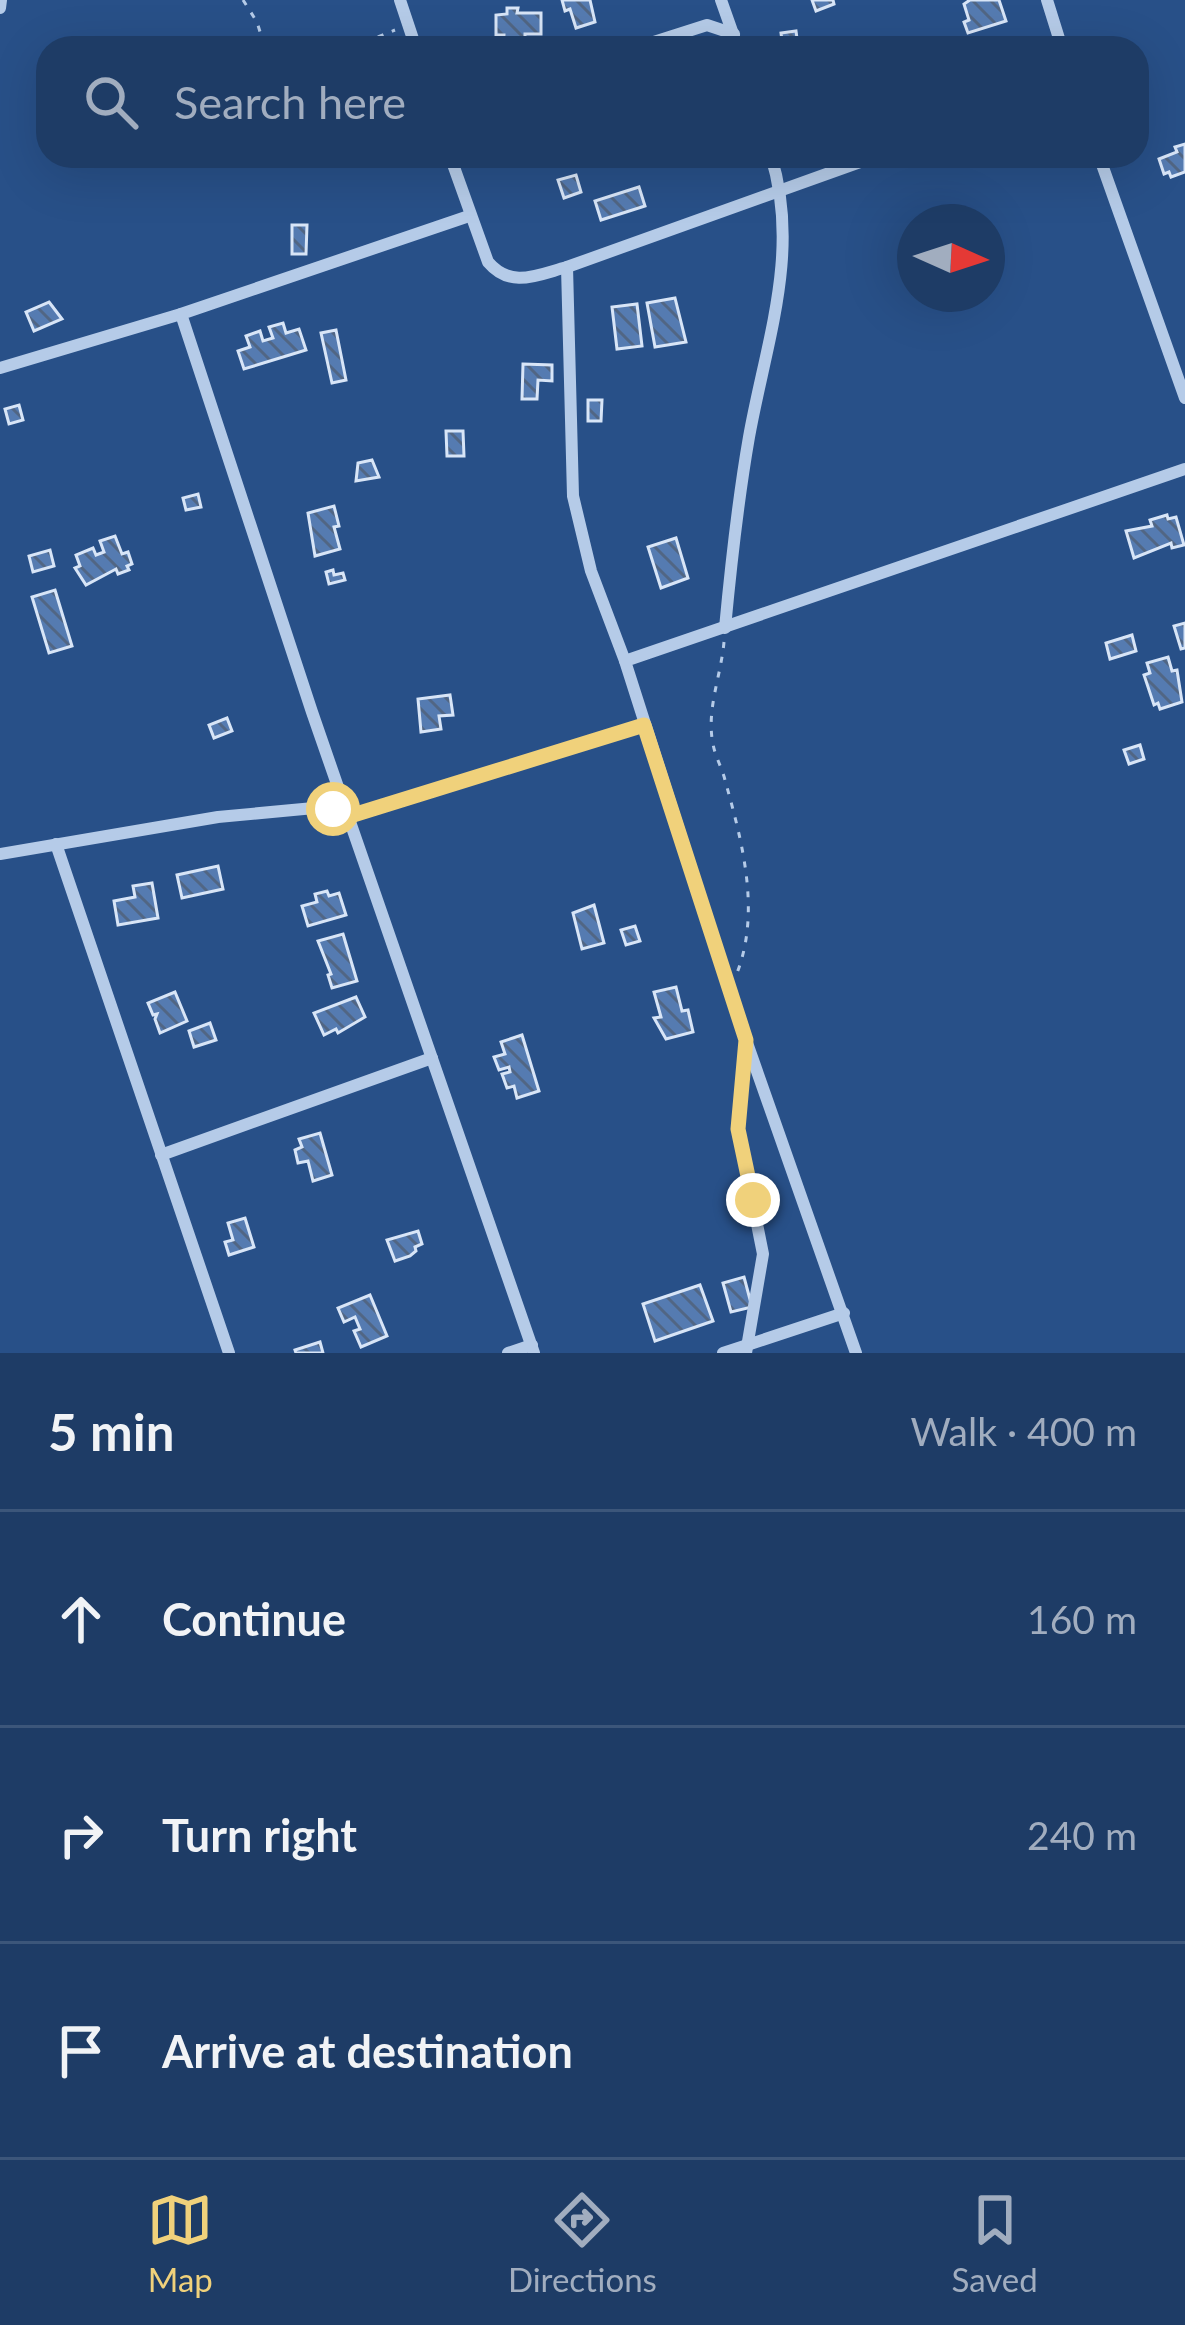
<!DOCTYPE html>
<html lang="en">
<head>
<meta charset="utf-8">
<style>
	:root { --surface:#1e3c66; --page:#26436c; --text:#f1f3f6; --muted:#a1adbf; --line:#3c567a; --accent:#f0d17b }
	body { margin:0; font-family:Lato,sans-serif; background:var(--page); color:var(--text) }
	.compass { position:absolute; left:897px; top:204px; width:108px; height:108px; border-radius:50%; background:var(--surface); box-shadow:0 12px 48px #0002; rotate:93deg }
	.stop { position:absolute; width:36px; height:36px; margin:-27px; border:9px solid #f0d17b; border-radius:50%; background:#fff }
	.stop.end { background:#f0d17b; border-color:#fff; box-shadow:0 3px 12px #0008 }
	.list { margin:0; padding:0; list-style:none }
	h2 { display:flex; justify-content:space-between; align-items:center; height:156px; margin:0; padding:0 48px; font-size:51px }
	h2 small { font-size:39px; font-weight:400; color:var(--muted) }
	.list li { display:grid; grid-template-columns:78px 1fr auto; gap:36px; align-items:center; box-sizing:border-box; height:216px; padding:0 48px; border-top:3px solid var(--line) }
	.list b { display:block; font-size:45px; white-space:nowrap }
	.list em { font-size:39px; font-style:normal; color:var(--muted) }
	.icon { flex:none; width:66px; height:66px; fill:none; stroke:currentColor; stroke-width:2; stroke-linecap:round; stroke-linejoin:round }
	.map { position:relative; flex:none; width:1185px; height:1353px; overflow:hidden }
	.search { position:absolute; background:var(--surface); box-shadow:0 12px 48px #0002; left:36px; right:36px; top:36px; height:132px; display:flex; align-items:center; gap:30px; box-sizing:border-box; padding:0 42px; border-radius:36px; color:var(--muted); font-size:45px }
	.sheet { height:804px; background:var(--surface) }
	nav { display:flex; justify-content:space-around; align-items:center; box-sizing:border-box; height:168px; border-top:3px solid var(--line); background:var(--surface); font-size:33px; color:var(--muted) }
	nav a { display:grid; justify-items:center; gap:6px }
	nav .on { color:var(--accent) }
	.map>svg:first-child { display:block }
	.building { fill:url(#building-back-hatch); stroke:#d8e5f7; stroke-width:3 }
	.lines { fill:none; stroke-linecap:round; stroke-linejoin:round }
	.path { stroke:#b5cbe8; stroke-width:3; stroke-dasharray:6 9; stroke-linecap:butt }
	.street { stroke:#b5cbe8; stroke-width:12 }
	.route { stroke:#f0d17b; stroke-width:15 }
</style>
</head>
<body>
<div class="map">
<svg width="1185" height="1353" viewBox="0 0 1185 1353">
	<defs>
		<pattern id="building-back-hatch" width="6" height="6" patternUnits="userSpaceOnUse" patternTransform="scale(3)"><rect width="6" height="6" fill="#557bb1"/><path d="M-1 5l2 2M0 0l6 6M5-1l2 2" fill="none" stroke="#516684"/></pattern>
	</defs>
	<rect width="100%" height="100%" fill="#285088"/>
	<!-- building -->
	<g class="building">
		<polygon points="562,0 590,0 595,22 576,28 570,9 565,11"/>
		<polygon points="812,0 833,0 834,4 816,11"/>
		<polygon points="970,0 999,0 1006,21 968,33 964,22 969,20 964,4"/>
		<polygon points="507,8 518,8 517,13 541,13 541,34 525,34 525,40 504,40 504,35 496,35 496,15 507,14"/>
		<polygon points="796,31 798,46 783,48 781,33"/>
		<polygon points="1185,144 1185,172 1171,177 1169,172 1164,174 1159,159 1177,152 1175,147"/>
		<polygon points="576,175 581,192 564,198 558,180"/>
		<polygon points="639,187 645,206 601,220 595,201"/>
		<polygon points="292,225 307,225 306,254 292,254"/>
		<polygon points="675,298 686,342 655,347 647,303"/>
		<polygon points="49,302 62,319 34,331 26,312"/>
		<polygon points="637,304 642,346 617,349 612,307"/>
		<polygon points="283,323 286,333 299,329 306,350 244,369 238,351 250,347 246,336 260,331 263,341 273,338 269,327"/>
		<polygon points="336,330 346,380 332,383 321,333"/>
		<polygon points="523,364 552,365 552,381 538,380 537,399 522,399"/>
		<polygon points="588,400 602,400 601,421 588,421"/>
		<polygon points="19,405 23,420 9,424 5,409"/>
		<polygon points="446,431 463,431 464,456 447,456"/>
		<polygon points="372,460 379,477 356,481 358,463"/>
		<polygon points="198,494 201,507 186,510 183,498"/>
		<polygon points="334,506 339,526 334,527 340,549 315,556 308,513"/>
		<polygon points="1167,515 1168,519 1176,517 1184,545 1172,548 1171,543 1134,558 1126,531 1152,526 1150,520"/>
		<polygon points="115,536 122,554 128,552 132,564 127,566 129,570 118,574 116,569 86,585 75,568 80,566 76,555 93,548 96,555 104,552 100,541"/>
		<polygon points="676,538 688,578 661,588 648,547"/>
		<polygon points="50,550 54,566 33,572 29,556"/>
		<polygon points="333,570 334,575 343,573 345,580 329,584 326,572"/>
		<polygon points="55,590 72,646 49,653 32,597"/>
		<polygon points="1185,623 1185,648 1181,649 1174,626"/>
		<polygon points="1132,635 1136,651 1110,659 1106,643"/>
		<polygon points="1168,657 1172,671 1177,670 1182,702 1160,709 1158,703 1154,705 1144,675 1150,673 1147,663"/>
		<polygon points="450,695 453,715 439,716 441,729 421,732 418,699"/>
		<polygon points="227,718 232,731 214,738 209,725"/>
		<polygon points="1140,745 1144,759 1129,764 1124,750"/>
		<polygon points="218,866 223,889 182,898 177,875"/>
		<polygon points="152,883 158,918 118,925 114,901 135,897 133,886"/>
		<polygon points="327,891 329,896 339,893 346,915 308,926 302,906 317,902 315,894"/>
		<polygon points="594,905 604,943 582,949 573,913"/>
		<polygon points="635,926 640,941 626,945 621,930"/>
		<polygon points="343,934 357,981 332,988 328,975 331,974 318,941"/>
		<polygon points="676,987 682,1011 688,1010 693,1032 666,1039 654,1018 661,1017 654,992"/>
		<polygon points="175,992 187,1021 160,1033 155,1019 157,1014 153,1015 148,1003"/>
		<polygon points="356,997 365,1017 338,1033 336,1029 324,1035 314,1013"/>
		<polygon points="210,1023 216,1040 194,1047 189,1031"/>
		<polygon points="522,1035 539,1091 517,1098 514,1086 507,1088 502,1074 510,1072 509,1067 499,1070 494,1057 505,1054 501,1042"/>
		<polygon points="320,1133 332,1175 313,1181 308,1161 298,1163 295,1150 302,1147 299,1139"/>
		<polygon points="245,1218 254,1247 229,1255 225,1242 233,1240 228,1223"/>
		<polygon points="418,1231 422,1244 415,1247 416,1251 410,1256 395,1261 387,1240"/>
		<polygon points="744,1277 752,1307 731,1312 723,1283"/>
		<polygon points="700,1285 713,1321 655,1341 643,1304"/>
		<polygon points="370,1295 387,1336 361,1347 354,1331 360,1329 355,1317 344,1322 338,1308"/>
		<polygon points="320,1342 323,1353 296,1353 295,1350"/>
	</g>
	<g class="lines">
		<!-- path -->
		<g class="path">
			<polyline points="243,0 257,22 265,48"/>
			<polyline points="350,48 395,30"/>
			<path d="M 724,642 C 721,676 706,710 713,744 C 715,756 722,768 725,780 C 742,841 761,911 737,973"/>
		</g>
		<!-- street -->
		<g class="street">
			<polyline points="400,0 416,48"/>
			<polyline points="721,0 738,48"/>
			<polyline points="1047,0 1062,48"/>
			<polyline points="0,8 1,0"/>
			<polyline points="635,48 707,25 734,34"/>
			<path d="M 450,156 L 488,262 C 511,289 537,275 567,267 L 860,162 L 888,156"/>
			<polyline points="1099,156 1185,398"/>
			<polyline points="469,216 181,314 312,712 534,1353"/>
			<polyline points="567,267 573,496 591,571 625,661"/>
			<polyline points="0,368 181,314"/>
			<path d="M 725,628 C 731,564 738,500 749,437 C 766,342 801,252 771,156"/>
			<polyline points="350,816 644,725"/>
			<polyline points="56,844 229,1353"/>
			<polyline points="0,854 218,817 346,805"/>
			<polyline points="745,1047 738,1129 763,1254 746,1353"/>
			<polyline points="161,1155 432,1058"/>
			<polyline points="508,1353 532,1345"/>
			<polyline points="723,1353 844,1313"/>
			<polyline points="856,1353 746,1040 625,661 1185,469"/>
		</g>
	</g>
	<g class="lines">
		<!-- route -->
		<polyline class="route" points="333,809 346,805 350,816 644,725 746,1040 738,1129 753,1200"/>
	</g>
</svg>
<svg class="compass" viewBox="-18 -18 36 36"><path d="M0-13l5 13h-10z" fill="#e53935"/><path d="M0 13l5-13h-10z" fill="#a1adbf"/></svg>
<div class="stop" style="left:333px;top:809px"></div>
<div class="stop end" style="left:753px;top:1200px"></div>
<div class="search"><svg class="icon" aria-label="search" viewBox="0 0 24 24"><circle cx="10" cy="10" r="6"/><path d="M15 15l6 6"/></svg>Search here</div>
</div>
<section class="sheet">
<h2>5 min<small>Walk · 400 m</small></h2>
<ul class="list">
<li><svg class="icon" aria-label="ahead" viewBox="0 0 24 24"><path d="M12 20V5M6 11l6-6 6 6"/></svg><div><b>Continue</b></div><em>160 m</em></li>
<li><svg class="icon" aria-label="right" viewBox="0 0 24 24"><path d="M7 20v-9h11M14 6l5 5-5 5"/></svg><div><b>Turn right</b></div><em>240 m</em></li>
<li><svg class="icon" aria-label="arrive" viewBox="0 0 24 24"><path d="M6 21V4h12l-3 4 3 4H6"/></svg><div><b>Arrive at destination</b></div></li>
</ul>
</section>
<nav>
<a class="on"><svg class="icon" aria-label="map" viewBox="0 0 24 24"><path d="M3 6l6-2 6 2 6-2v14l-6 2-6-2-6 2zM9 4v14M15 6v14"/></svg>Map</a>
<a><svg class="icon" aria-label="directions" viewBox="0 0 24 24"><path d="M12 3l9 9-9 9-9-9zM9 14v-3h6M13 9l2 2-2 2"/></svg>Directions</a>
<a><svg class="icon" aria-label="saved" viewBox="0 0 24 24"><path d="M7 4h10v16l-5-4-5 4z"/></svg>Saved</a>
</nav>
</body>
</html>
